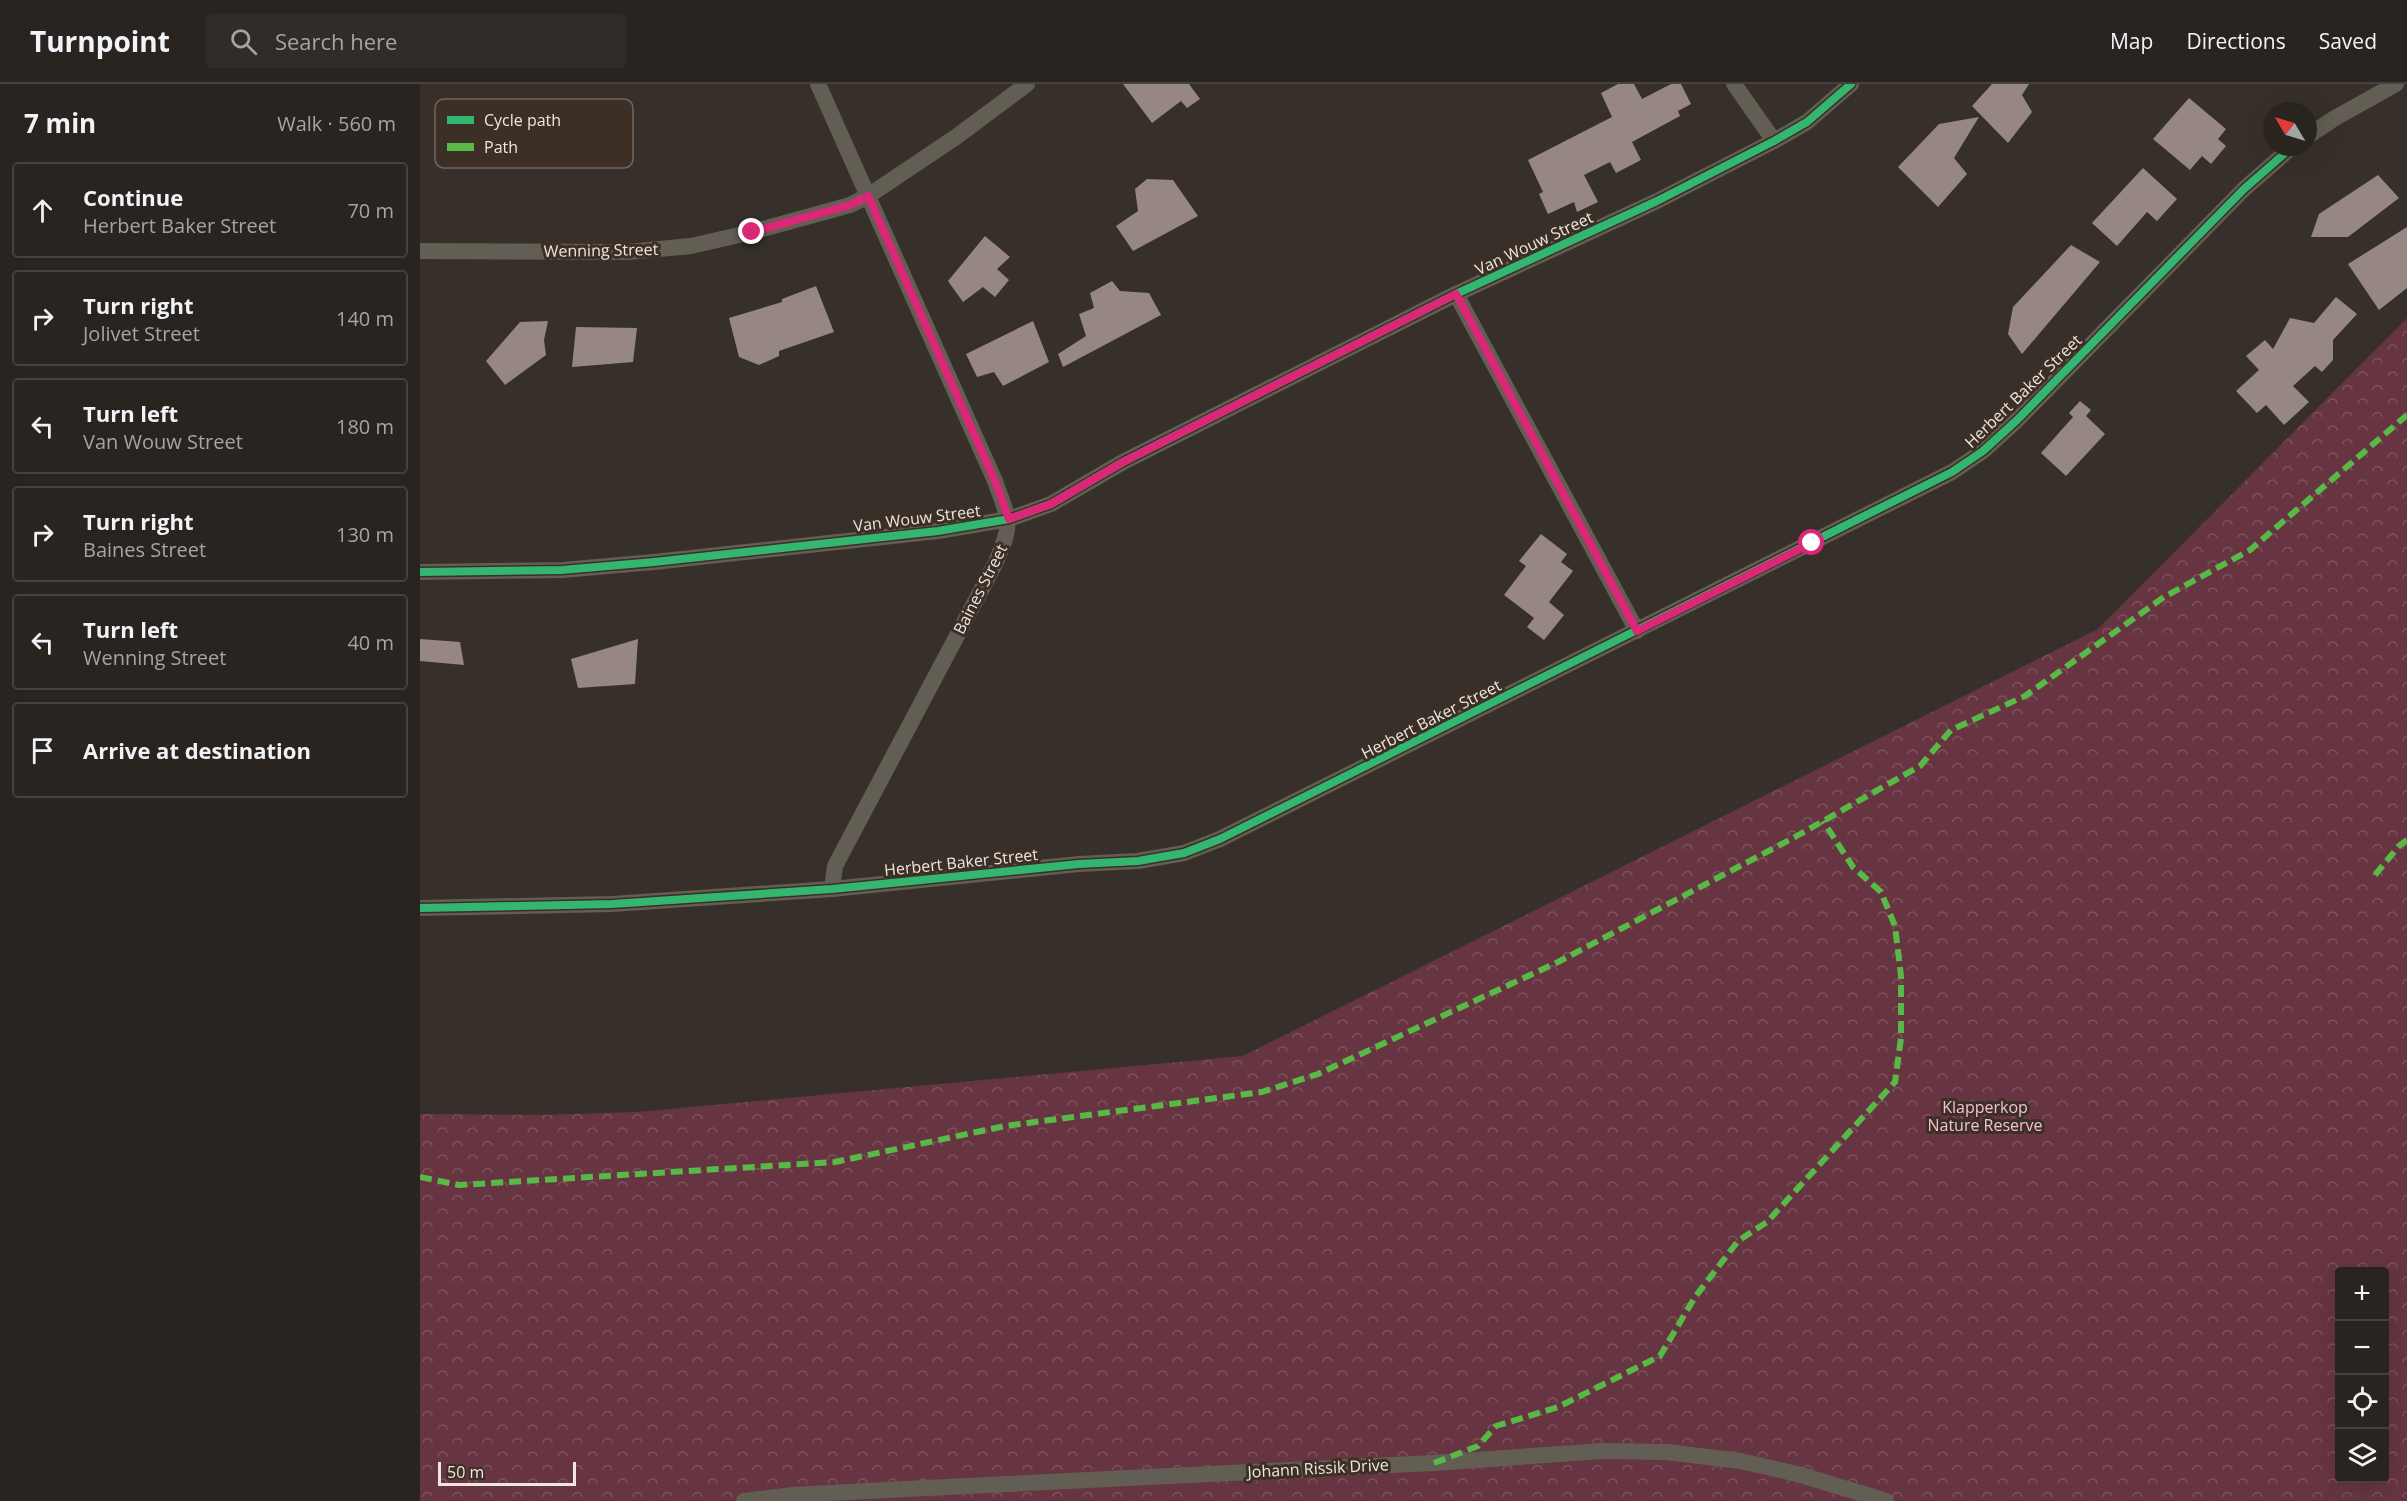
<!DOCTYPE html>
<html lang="en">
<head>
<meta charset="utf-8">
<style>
	:root { --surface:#292420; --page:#312c29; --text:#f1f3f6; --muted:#a5a4a5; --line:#45413e }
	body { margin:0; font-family:"Open Sans",sans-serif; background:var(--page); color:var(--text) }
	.controls { position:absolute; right:18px; bottom:18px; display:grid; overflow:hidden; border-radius:6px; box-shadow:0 6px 24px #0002 }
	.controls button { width:54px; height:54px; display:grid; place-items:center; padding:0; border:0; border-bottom:2px solid var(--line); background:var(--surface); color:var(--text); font:30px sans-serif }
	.compass { position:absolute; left:1843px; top:18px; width:54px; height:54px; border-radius:50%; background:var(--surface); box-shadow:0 6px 24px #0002; rotate:308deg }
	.scale { position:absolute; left:18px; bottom:15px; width:138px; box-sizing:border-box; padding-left:6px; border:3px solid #eee6df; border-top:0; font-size:16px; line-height:21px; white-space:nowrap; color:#eee6df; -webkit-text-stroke:4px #3c2f25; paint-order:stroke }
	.stop { position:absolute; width:18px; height:18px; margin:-14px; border:4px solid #db2777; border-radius:50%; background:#fff }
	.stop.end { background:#db2777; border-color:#fff; box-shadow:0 2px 6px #0008 }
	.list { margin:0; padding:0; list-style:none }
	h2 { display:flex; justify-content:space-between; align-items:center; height:78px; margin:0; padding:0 24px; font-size:26px }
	h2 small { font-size:20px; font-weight:400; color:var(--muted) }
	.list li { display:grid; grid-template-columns:39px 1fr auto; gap:18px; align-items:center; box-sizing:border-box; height:96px; margin:0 12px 12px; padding:0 12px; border:2px solid var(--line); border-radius:6px }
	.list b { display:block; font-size:22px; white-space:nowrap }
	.list p { margin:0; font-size:20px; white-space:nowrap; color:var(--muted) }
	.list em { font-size:20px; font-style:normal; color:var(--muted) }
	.icon { flex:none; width:33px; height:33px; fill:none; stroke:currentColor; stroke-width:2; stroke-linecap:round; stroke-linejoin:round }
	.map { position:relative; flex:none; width:1987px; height:1417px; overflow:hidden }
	header { display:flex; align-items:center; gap:36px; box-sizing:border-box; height:84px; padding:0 30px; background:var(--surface); border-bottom:2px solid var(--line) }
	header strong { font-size:28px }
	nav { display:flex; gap:33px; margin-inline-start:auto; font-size:21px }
	.search { width:420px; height:54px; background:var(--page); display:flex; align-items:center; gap:15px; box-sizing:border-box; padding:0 21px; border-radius:6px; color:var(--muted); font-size:22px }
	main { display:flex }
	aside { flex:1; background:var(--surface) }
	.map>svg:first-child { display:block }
	.park { fill:url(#park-crowns); fill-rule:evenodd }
	.building { fill:#968782 }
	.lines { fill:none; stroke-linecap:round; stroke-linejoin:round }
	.street { stroke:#635e53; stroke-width:16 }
	.quiet { stroke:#58b947; stroke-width:6; stroke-dasharray:12 6; stroke-linecap:butt }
	.cycleway-casing { stroke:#3c2f25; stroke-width:11 }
	.cycleway { stroke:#33b770; stroke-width:8 }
	.route { stroke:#db2777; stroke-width:8 }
	.labels { text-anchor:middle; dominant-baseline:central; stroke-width:6; stroke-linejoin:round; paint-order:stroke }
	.street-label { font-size:16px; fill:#eee6df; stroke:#3c2f25 }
	.park-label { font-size:16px; fill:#f2c1cc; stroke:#3c2f25 }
	.key { fill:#3c2f25; stroke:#71665d; stroke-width:1.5 }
	.key-label { font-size:16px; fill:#eee6df }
</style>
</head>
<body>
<header>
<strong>Turnpoint</strong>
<div class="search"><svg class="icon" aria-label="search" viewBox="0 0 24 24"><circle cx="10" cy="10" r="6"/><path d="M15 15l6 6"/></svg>Search here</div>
<nav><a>Map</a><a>Directions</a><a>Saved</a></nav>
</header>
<main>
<aside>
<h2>7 min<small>Walk · 560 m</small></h2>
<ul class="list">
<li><svg class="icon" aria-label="ahead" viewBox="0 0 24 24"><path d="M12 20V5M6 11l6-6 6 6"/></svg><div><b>Continue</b><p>Herbert Baker Street</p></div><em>70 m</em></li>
<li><svg class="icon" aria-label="right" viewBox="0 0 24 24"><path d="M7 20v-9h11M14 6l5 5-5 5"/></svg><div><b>Turn right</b><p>Jolivet Street</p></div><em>140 m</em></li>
<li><svg class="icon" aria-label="left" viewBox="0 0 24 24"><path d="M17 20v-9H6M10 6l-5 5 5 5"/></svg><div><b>Turn left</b><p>Van Wouw Street</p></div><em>180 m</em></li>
<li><svg class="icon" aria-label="right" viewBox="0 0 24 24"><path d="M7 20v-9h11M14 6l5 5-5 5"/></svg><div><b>Turn right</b><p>Baines Street</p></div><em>130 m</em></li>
<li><svg class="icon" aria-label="left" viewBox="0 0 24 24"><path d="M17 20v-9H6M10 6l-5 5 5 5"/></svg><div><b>Turn left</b><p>Wenning Street</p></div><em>40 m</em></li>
<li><svg class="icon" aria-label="arrive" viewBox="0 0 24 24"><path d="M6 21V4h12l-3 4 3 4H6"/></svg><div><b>Arrive at destination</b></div></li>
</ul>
</aside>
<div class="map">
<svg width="1987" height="1417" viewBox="0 0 1987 1417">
	<defs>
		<pattern id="park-crowns" width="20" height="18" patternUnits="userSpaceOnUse" patternTransform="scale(1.5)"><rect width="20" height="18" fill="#673542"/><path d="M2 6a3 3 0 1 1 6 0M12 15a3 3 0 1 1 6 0" fill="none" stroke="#7d525d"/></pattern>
	</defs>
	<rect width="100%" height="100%" fill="#37302a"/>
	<!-- park -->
	<path class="park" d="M 1987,234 L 1987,1417 L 0,1417 L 0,1030 L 122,1031 L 218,1028 L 823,972 L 1678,545 ZM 1920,1188 L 1964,1188 L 1964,1394 L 1920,1394 Z"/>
	<!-- building -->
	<g class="building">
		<polygon points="703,0 769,0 780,15 767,24 761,17 732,39"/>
		<polygon points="1198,0 1214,0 1222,15 1251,0 1261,0 1271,20 1258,27 1260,32 1212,58 1221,76 1196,89 1190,78 1164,91 1178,118 1157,128 1154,118 1128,130 1119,110 1123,108 1108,76 1192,33 1181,9"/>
		<polygon points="1572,0 1609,0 1602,11 1612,28 1588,59 1552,22"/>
		<polygon points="1769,14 1806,45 1798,55 1806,62 1791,80 1782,72 1770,86 1733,55"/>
		<polygon points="1559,33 1534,74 1547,90 1518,123 1478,83 1519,40"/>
		<polygon points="1723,84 1757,115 1737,137 1727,128 1697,162 1672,139"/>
		<polygon points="1958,91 1979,114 1928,153 1891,153 1899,130"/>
		<polygon points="727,95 753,96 778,132 713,167 696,142 718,127 715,105"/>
		<polygon points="1987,143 1987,204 1959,226 1928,180"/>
		<polygon points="565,152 590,173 577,185 589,196 575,213 563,203 543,218 528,197"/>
		<polygon points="1651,161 1680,178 1602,270 1588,250 1593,223"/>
		<polygon points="692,197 700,207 729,209 741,231 643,283 638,270 666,252 659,230 674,224 670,209"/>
		<polygon points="396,202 414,248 359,267 359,272 339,281 319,273 309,234 362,218 362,215"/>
		<polygon points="1916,213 1937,230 1913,256 1913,276 1902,288 1895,282 1873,302 1889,318 1864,341 1846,321 1837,329 1816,307 1839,286 1826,272 1845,256 1853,265 1870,234 1894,239"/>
		<polygon points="128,237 124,256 126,271 85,301 66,277 100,238"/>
		<polygon points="613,237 629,278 583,302 574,288 557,293 546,270"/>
		<polygon points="156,243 217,244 213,278 152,283"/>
		<polygon points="1660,317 1671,326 1666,332 1685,350 1646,392 1621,369 1653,333 1649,329"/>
		<polygon points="1121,450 1147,470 1141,478 1153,487 1129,518 1144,531 1124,556 1107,543 1114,534 1084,511 1106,482 1099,477"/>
		<polygon points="0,555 40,558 44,581 0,577"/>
		<polygon points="218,555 215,600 158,604 151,575"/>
	</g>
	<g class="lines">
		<!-- street -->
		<g class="street">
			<path d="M 398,0 L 575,397 C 590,438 593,439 575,480 L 415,782 L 412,805"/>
			<polyline points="1314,0 1354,57"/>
			<polyline points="1888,52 1915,34 1976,0"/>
			<polyline points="0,167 208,168 271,162 332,148 430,121 448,112 536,53 607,0"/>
			<polyline points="1036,210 1217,547"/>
			<polyline points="0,488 142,486 234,478 518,447 589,435 631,420 703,378 1036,210 1237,117 1354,57 1387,38 1431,0"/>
			<polyline points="0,824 192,820 412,805 659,780 718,777 764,769 800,755 870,720 1532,388 1563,367 1597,336 1824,105 1872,63"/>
			<polyline points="324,1417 373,1411 466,1406 1014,1379 1182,1367 1246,1368 1321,1377 1381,1391 1466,1417"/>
		</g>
		<!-- quiet -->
		<g class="quiet">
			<polyline points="1955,791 1979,762 1987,756"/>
			<polyline points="0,1093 39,1101 415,1078 585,1042 842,1008 898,990 1138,878 1375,753 1500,682 1531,646 1605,612 1744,513 1830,466 1987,331"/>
			<polyline points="1014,1379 1058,1362 1076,1342 1138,1323 1240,1272 1275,1213 1318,1157 1347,1138 1475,998 1481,954 1481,892 1475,842 1461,808 1433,783 1403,737"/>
		</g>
		<defs>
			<g id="cycleway">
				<polyline points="0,488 142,486 234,478 518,447 589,435 631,420 703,378 1036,210 1237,117 1354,57 1387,38 1431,0"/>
				<polyline points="0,824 192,820 412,805 659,780 718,777 764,769 800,755 870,720 1532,388 1563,367 1597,336 1824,105 1872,63"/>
			</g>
		</defs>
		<!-- cycleway casing -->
		<use href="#cycleway" class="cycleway-casing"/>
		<!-- cycleway -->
		<use href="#cycleway" class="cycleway"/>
	</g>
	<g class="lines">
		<!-- route -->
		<polyline class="route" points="332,148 430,121 448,112 575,397 589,435 631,420 703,378 1036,210 1217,547 1392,459"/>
	</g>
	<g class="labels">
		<!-- street labels -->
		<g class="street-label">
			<text transform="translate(1114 159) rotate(-25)">Van Wouw Street</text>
			<text transform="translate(181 166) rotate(-1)">Wenning Street</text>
			<text transform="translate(1603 307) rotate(-44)">Herbert Baker Street</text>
			<text transform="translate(497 434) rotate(-7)">Van Wouw Street</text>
			<text transform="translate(560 505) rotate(-63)">Baines Street</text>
			<text transform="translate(1011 635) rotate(-27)">Herbert Baker Street</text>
			<text transform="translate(541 778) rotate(-6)">Herbert Baker Street</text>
			<text transform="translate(898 1384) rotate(-3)">Johann Rissik Drive</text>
		</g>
		<!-- park labels -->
		<g class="park-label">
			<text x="1565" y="1023">Klapperkop<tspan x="1565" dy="18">Nature Reserve</tspan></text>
		</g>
	</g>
	<!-- legend -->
	<rect x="15" y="15" width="198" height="69" rx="9" class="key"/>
	<rect x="27" y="32" width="27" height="8" fill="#33b770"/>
	<rect x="27" y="59" width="27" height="8" fill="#58b947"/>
	<g class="key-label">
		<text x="64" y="42">Cycle path</text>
		<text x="64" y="69">Path</text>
	</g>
</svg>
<div class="controls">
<button>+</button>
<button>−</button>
<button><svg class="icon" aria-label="locate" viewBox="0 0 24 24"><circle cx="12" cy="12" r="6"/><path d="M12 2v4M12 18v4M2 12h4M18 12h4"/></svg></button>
<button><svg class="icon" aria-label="layers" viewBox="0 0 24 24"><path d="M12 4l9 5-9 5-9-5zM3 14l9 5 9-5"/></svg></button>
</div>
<svg class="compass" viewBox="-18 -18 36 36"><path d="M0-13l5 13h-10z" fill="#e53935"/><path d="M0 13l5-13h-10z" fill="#a5a4a5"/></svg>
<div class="scale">50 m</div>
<div class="stop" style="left:1392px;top:459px"></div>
<div class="stop end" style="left:332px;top:148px"></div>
</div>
</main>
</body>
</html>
